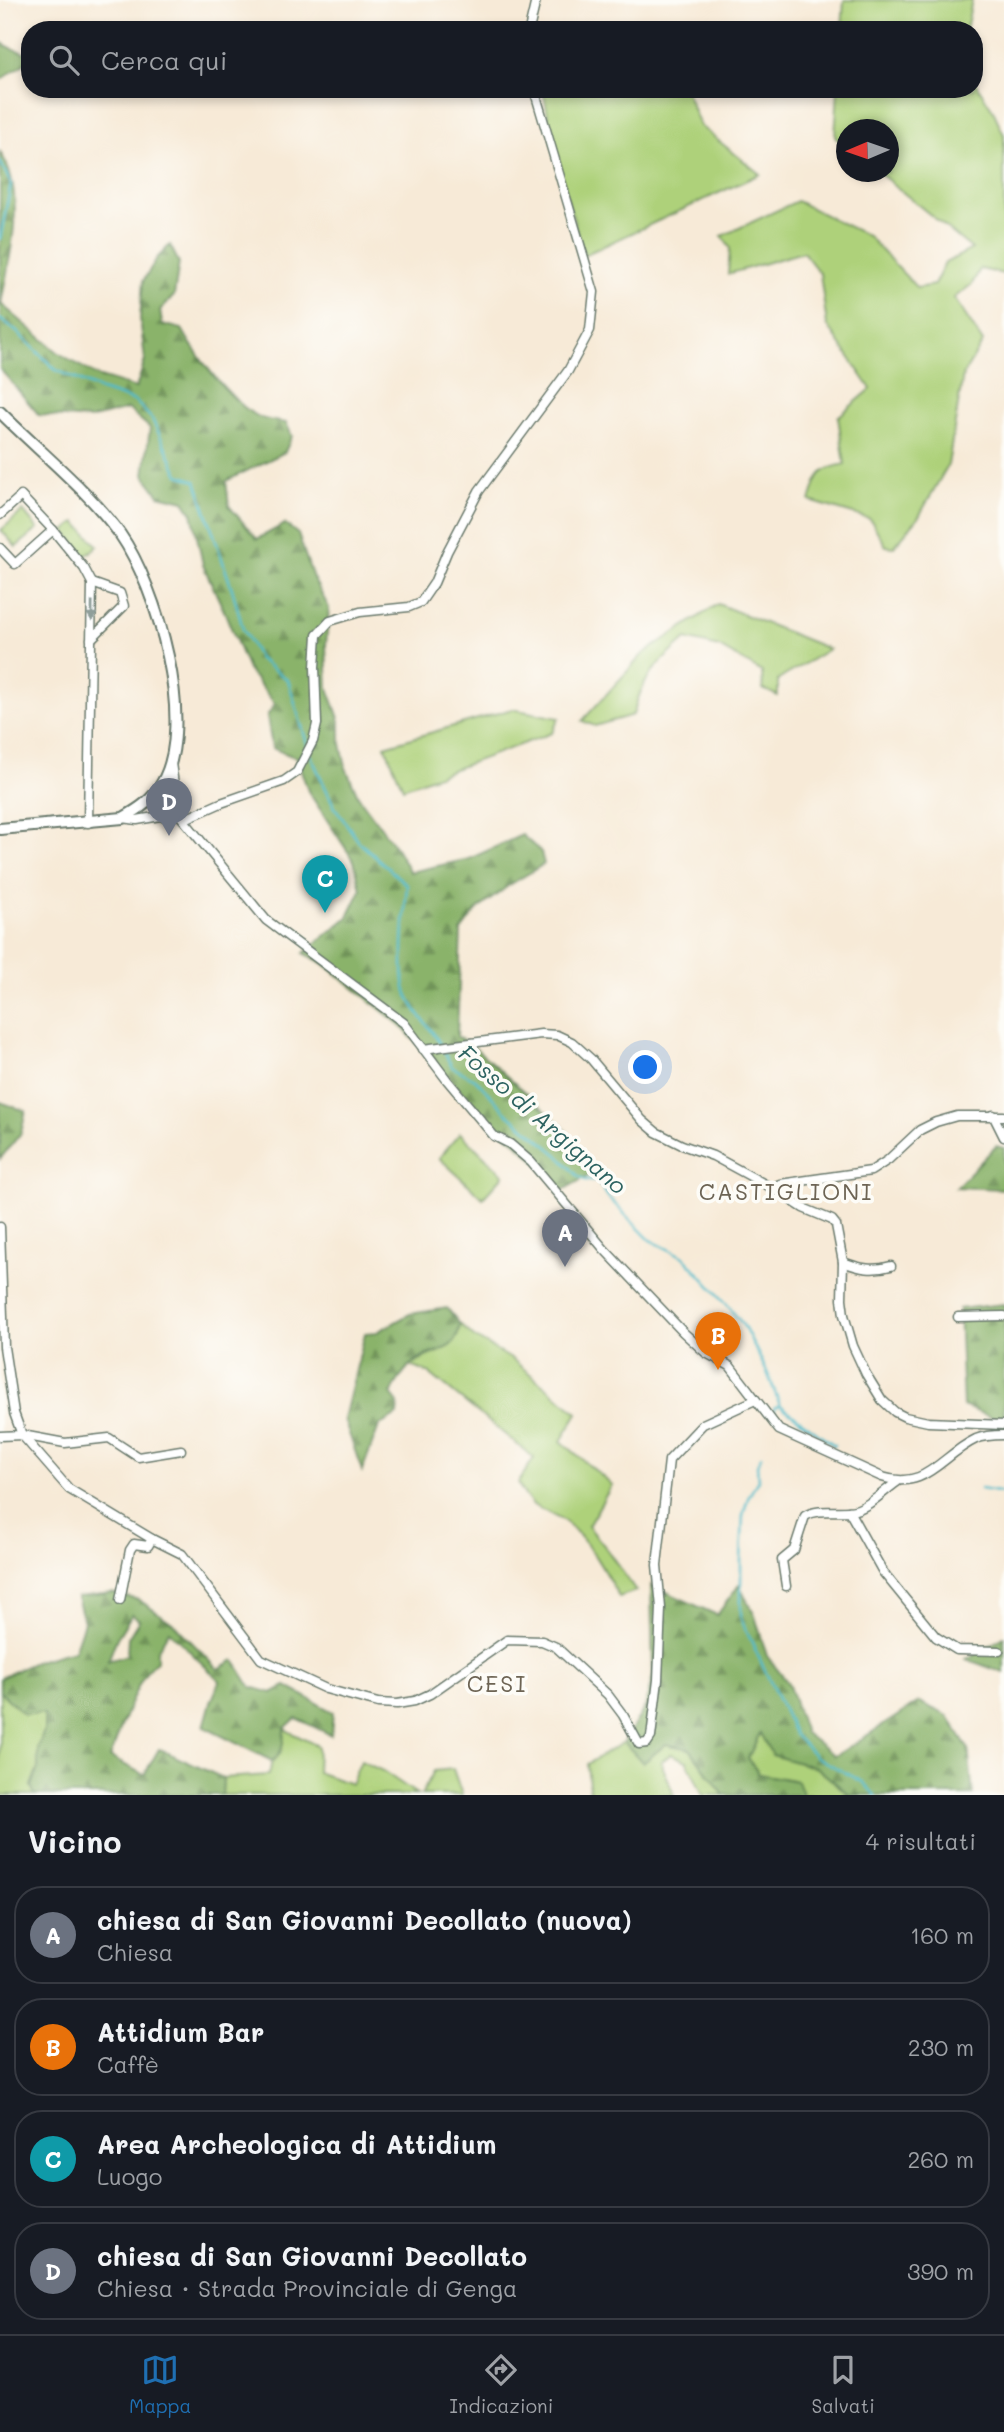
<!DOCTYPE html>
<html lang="it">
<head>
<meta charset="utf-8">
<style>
	:root { --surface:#171b24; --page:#242831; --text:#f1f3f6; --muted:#9ea1a6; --line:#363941; --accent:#1f6fb2 }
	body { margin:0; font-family:Mali,sans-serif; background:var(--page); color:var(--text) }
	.compass { position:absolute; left:836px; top:119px; width:63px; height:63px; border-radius:50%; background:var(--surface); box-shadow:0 4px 10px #0003; rotate:268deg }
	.you { position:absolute; left:646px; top:1068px; width:24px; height:24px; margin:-18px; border:5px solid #fff; border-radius:50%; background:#1a73e8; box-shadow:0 0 0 10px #1a73e833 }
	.badge { display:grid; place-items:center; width:46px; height:46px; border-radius:50%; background:var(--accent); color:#fff; font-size:23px; font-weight:700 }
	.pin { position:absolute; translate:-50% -58px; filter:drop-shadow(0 2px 4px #0008) }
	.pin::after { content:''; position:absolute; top:37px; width:24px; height:21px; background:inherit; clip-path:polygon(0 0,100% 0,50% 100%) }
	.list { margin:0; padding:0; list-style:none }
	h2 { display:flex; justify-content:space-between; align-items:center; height:91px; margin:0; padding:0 28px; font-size:30px }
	h2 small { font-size:23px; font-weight:400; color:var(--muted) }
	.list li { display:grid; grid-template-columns:46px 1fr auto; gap:21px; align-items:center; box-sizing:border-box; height:98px; margin:0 14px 14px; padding:0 14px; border:2px solid var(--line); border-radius:28px }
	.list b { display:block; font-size:26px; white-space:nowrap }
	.list p { margin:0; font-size:23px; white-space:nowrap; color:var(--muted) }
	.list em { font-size:23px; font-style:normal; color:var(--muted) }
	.icon { flex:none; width:38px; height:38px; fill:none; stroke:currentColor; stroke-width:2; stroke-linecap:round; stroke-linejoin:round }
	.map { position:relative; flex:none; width:1004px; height:1795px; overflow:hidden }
	.search { position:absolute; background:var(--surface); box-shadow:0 4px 10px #0003; left:21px; right:21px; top:21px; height:77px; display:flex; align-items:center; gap:18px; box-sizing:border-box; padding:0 24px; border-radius:28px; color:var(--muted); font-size:26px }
	.sheet { height:539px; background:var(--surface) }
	nav { display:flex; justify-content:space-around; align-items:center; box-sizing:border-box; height:98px; border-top:2px solid var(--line); background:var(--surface); font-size:19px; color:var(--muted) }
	nav a { display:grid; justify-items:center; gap:4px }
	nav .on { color:var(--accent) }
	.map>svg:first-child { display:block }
	.green { fill:#aed17a; stroke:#668757; stroke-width:2 }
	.forest { fill:url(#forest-firs); stroke:#54784f; stroke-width:2; fill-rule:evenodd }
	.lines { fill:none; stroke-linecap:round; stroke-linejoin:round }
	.stream { stroke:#4fbbca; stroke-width:2.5 }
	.minor-casing { stroke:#6b7a6d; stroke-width:11 }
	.secondary-casing { stroke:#6b7a6d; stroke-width:14 }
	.minor { stroke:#fff; stroke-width:8 }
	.secondary { stroke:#fff; stroke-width:10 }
	.oneway { fill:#8f9e9a }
	.labels { text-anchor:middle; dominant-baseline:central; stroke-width:7; stroke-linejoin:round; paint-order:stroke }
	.water-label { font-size:23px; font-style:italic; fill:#2d6361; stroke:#fdfcf7 }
	.neighbourhood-label { font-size:23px; letter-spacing:2px; fill:#6d6454; stroke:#fdfcf7 }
</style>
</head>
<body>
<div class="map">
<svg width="1004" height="1795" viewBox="0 0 1004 1795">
	<defs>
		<pattern id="forest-firs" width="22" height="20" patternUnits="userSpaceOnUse" patternTransform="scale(1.75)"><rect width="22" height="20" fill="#8ab36a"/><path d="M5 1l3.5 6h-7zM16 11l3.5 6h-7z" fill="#709358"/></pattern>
	</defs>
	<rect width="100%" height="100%" fill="#fdfcf7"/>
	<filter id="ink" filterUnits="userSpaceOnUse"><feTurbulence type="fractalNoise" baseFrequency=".0143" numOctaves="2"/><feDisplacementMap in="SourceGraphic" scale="14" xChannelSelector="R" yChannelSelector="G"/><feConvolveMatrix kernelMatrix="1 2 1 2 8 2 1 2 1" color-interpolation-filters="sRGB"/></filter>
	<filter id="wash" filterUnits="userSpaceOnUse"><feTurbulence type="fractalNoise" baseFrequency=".00686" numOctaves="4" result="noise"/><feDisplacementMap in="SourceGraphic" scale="28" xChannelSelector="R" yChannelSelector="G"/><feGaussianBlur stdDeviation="1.57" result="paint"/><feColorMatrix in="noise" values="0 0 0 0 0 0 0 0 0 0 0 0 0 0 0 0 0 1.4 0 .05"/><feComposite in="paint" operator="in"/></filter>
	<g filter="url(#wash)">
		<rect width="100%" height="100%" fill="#f7ead7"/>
		<!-- green -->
		<g class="green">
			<polygon points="844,0 972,0 966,30 911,30 901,25 897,30 842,30"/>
			<path d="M 974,81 L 993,110 L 1004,135 L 1004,274 L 980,269 L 972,284 L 954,298 L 983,342 L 963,375 L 948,465 L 918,518 L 894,547 L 886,546 L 870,519 L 810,501 C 818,475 818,469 845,464 L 838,417 L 871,389 L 827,325 L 820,274 L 803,252 L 728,274 L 730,248 L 722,236 L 797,201 L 868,236 L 917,288 L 934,285 L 945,263 L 972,249 L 878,172 L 888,172 L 888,130 L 846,130 L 846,147 L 835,137 L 838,89 L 974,89 Z"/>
			<polygon points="543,89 685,89 700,126 760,174 584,255 557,164"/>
			<polygon points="23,511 38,529 16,547 1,530"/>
			<polygon points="76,522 98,546 85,556 65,531"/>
			<path d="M 718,604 L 829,649 L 778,680 L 778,696 L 763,689 L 762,672 L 719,647 L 686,639 C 657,665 643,675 633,715 L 595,726 L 582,721 L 643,654 Z"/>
			<polygon points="512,709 559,718 552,733 403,788 385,746"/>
			<polygon points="460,1133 504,1175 483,1198 439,1158"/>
			<path d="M 460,1324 L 474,1337 L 513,1360 L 578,1413 L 561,1441 L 612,1485 L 588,1526 L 603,1544 L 636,1591 L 619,1597 C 604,1571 591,1545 568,1524 C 546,1505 535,1518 518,1483 L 534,1458 L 429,1373 L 411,1366 C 432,1348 455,1357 460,1324 Z"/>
			<polygon points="0,1692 12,1701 44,1714 45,1727 38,1749 38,1768 31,1786 35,1795 0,1795"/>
			<path d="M 284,1729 L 318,1746 L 317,1772 L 351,1784 L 361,1761 L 383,1771 L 418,1795 L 222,1795 L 223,1778 L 269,1775 L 272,1761 C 284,1754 283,1741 284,1729 Z"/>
			<polygon points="760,1732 772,1755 817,1768 850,1795 803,1795 798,1781 759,1774 748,1758"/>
			<polygon points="624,1742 643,1762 666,1744 690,1749 724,1795 703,1795 687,1761 671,1754 661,1762 674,1795 590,1795 587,1764"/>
			<polygon points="453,1769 462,1795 421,1795 434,1771"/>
		</g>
		<!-- forest -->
		<g class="forest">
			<polygon points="0,42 13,49 30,54 30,60 0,80"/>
			<path d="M 0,152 C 28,193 9,259 1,304 L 59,353 L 97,376 L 136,388 L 145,360 L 140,318 L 143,281 L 157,258 L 170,245 L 179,263 L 174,296 L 160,310 L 162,324 L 182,329 C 198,358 226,395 253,414 C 261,420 276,421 286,423 L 292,436 L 285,452 L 226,481 L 229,506 L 257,539 L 285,524 L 298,534 L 313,578 L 329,608 L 326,645 L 328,688 L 340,721 L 340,739 L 346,768 L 358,796 L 396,848 L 410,872 L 469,859 L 522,835 L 541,852 L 544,864 L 508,886 L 476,911 L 461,931 L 457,1037 L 473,1046 L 560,1124 L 581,1149 L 593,1173 L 561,1191 L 537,1162 L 471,1102 L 400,1025 L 324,964 L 304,953 L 348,917 L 361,890 L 354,861 L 308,791 L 297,758 L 272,748 L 267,716 L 275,704 L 248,670 L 225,613 L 203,565 L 192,513 L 184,501 L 159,495 L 144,475 L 150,428 L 128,409 L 90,419 L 39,415 L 0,369 Z"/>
			<polygon points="0,1102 26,1111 21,1133 0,1159"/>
			<polygon points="996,1146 1004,1148 1004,1189 956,1187"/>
			<polygon points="1004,1304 1004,1422 963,1406 959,1309"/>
			<path d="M 447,1308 L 460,1324 C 456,1352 443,1347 422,1357 C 407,1364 398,1379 391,1394 L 398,1403 L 397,1415 L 379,1426 L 362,1471 L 344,1419 L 365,1333 L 377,1332 L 410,1314 Z"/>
			<polygon points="651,1585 717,1615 739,1585 755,1616 767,1656 788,1683 805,1733 835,1756 919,1702 948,1716 968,1748 973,1795 850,1795 817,1768 772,1755 760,1733 748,1758 759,1774 798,1781 803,1795 724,1795 690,1749 666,1744 643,1763 624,1742 645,1707 653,1676"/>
			<path d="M 112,1593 L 139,1600 L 174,1624 L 218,1669 L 234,1660 L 251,1687 L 272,1693 L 286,1686 L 333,1712 L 331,1735 L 296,1718 L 284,1729 C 283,1741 284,1754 272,1761 L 204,1727 L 211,1702 L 220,1681 L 169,1631 L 157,1651 L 157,1661 C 138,1672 119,1735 110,1757 L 144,1775 L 159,1749 L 223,1778 L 222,1795 L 35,1795 L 31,1786 L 38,1768 L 38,1749 L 45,1727 L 44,1714 L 24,1714 L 0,1692 L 0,1678 L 37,1661 L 74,1651 L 84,1622 L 77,1597 ZM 132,1614 L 139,1620 L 128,1638 L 127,1655 L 108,1661 L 117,1638 Z"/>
			<polygon points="1004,1637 1004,1673 966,1659"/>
		</g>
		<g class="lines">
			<!-- stream -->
			<g class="stream">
				<polyline points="0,161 11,184 0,239"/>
				<polyline points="0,319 17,332 56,370 101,390 135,401 152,419 179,475 196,481 233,592 243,629 259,659 288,680 308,747"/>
				<path d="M 310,754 L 334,806 L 359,842 L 407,885 C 405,907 399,976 407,994 C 415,1013 430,1026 440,1044"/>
				<polyline points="443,1050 452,1067 475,1079 507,1113 558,1155 577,1175 585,1180 597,1180 609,1198 650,1240 684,1257 726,1303 745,1328 768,1374 780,1405 834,1445"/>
				<polyline points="775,1415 774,1408 780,1405"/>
				<polyline points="761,1456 757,1465 758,1480 748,1498 743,1515 741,1560 741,1619 795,1735 816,1757 863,1782 875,1795"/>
				<polyline points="981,1489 1004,1493"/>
			</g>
		</g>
	</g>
	<g filter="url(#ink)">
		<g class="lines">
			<defs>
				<g id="minor">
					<polyline points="529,30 536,0"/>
					<polyline points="0,515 21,496 53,530 15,564 0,548"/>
					<polyline points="53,530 84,568 92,583 120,593 124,606 91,639"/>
					<path d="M 171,763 L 178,813 L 266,920 L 404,1023 L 447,1080 L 494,1136 L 510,1144 L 531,1162 L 604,1249 L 683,1332 L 706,1353 L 730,1366 L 779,1430 L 882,1477 C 927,1491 940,1456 976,1439 C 985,1435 995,1435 1004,1435"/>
					<polyline points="154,795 158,803 170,813"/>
					<polyline points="154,795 164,795 176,804"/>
					<polyline points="123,818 137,820 178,813"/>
					<polyline points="185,819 221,803 284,781 297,772 313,741 317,724 315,667 317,635 330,621 360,612 409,607 421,602 434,583 447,552 479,491 568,371 590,330 594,292 534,89"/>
					<polyline points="88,823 92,583"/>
					<polyline points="423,1049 541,1034 557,1035 572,1042 591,1059 642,1120 656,1132 682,1145 713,1156 772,1188 803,1208 832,1220 836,1225 843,1262 842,1299 844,1315 853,1346 866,1374 882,1400 895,1412 905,1417 928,1422 1004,1425"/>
					<polyline points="993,1115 1004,1137"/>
					<polyline points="772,1188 780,1184 871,1171 888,1160 920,1130 936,1122 957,1116 1004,1116"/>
					<polyline points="0,1227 4,1347 14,1413 22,1435 69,1489 152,1539 182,1554 261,1659 326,1689 378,1703 397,1704 415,1701 430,1694 507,1640 542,1641 556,1647 608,1695 623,1715 639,1744 647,1743 651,1737 658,1680 661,1608 657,1565 669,1460 703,1424 755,1400"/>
					<path d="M 843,1262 C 861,1269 873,1271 891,1266"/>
					<polyline points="958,1317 1004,1316"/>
					<polyline points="0,1436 22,1435 65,1443 109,1438 138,1457 181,1450"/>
					<polyline points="849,1511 883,1572 936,1637 957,1650 999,1651"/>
					<path d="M 786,1586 L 782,1560 L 794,1550 L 805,1516 C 820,1507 839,1514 855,1510 C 870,1506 884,1491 897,1482"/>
					<polyline points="120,1600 130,1550 134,1544 148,1546 152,1539"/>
				</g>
				<path id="secondary" d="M 0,412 C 39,451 88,490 120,534 C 157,587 197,724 162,783 C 153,800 139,809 123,818 L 0,829"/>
			</defs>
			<!-- minor casing -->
			<use href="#minor" class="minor-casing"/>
			<!-- secondary casing -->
			<use href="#secondary" class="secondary-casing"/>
			<!-- minor -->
			<use href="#minor" class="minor"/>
			<!-- secondary -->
			<use href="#secondary" class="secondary"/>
		</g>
		<!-- one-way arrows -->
		<defs><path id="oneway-solid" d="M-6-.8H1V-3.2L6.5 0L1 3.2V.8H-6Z" transform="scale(1.75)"/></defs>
		<use class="oneway" href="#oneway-solid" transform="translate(92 611) rotate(91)"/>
	</g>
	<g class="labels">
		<!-- water labels -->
		<g class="water-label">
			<text transform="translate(543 1119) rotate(41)">Fosso di Argignano</text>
		</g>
		<!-- neighbourhood labels -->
		<g class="neighbourhood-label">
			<text x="786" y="1191">CASTIGLIONI</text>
			<text x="497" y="1683">CESI</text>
		</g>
	</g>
</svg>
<svg class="compass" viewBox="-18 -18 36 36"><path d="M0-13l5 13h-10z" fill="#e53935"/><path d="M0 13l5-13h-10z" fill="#9ea1a6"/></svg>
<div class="you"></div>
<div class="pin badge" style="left:565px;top:1267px;background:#6b7280">A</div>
<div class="pin badge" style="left:718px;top:1370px;background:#e8710a">B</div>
<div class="pin badge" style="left:325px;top:913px;background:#0f9aa8">C</div>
<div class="pin badge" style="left:169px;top:836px;background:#6b7280">D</div>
<div class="search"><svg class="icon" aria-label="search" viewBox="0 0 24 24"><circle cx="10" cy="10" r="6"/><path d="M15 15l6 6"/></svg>Cerca qui</div>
</div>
<section class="sheet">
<h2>Vicino<small>4 risultati</small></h2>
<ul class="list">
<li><span class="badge" style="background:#6b7280">A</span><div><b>chiesa di San Giovanni Decollato (nuova)</b><p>Chiesa</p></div><em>160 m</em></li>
<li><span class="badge" style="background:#e8710a">B</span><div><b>Attidium Bar</b><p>Caffè</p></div><em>230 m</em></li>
<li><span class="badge" style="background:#0f9aa8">C</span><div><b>Area Archeologica di Attidium</b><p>Luogo</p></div><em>260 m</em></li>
<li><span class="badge" style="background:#6b7280">D</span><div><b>chiesa di San Giovanni Decollato</b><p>Chiesa · Strada Provinciale di Genga</p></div><em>390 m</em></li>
</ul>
</section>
<nav>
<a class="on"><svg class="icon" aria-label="map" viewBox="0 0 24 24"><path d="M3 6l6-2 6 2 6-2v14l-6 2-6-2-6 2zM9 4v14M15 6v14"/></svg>Mappa</a>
<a><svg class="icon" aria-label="directions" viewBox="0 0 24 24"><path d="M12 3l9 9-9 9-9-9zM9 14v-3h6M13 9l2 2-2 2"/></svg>Indicazioni</a>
<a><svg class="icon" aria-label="saved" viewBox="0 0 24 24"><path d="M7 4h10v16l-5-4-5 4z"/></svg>Salvati</a>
</nav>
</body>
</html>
